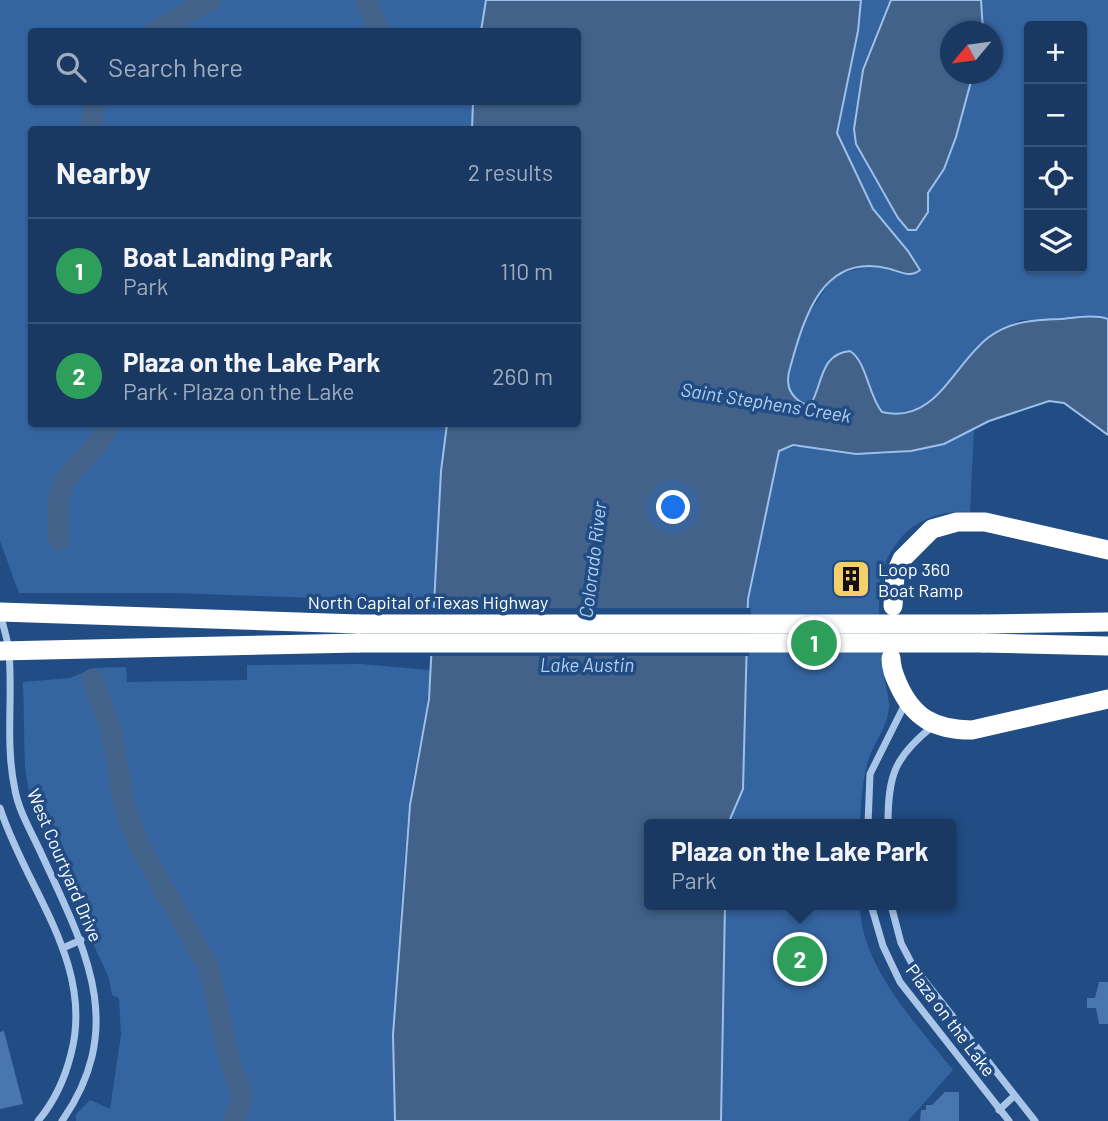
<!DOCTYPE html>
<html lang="en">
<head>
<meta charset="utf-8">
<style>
	:root { --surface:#193963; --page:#26446c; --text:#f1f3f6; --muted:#9facbe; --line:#375378; --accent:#95b2f1 }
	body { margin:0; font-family:Barlow,sans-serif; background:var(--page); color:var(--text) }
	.controls { position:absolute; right:21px; top:21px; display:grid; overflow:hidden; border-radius:7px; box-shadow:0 2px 5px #0004 }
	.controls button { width:63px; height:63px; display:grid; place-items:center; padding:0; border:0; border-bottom:2px solid var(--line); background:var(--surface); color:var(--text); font:35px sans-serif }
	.compass { position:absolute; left:940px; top:21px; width:63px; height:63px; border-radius:50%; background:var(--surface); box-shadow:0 2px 5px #0004; rotate:241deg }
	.you { position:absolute; left:674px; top:508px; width:24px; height:24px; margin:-18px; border:5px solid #fff; border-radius:50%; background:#1a73e8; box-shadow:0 0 0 10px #1a73e833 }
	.badge { display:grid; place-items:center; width:46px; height:46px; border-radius:50%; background:var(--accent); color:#fff; font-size:23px; font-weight:700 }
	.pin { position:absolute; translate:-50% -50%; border:4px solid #fff; box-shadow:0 2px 7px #0006 }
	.popup { position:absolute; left:644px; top:819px; width:312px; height:91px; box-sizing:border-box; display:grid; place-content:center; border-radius:7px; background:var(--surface); filter:drop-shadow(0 2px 5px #0005); font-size:23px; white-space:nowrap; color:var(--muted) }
	.popup b { font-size:26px; color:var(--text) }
	.popup::after { content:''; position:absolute; left:50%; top:100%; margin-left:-14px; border:14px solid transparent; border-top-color:var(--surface) }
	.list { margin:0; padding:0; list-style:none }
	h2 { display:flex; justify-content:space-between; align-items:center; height:91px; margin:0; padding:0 28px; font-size:30px }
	h2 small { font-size:23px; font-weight:400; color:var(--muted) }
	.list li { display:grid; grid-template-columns:46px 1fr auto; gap:21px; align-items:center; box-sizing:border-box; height:105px; padding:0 28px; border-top:2px solid var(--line) }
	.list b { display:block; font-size:26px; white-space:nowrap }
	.list p { margin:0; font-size:23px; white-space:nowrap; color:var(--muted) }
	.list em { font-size:23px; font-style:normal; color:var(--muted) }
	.icon { flex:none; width:38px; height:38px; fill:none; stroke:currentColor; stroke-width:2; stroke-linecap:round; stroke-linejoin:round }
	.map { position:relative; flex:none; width:1108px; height:1121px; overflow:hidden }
	.search { position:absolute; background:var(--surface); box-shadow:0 2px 5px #0004; left:28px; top:28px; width:553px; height:77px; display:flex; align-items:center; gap:18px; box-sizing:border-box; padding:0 24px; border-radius:7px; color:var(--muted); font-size:26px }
	.panel { position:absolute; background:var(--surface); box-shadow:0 2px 5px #0004; left:28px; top:126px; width:553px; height:301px; border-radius:7px }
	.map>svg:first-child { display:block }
	.green { fill:#3565a1; fill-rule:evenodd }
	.water { fill:#42628a; stroke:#9dc0ea; stroke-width:2 }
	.pier { fill:#214c84 }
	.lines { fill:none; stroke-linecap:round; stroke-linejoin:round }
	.river { stroke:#42628a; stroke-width:21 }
	.building { fill:#4976ac }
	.street { stroke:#a9c6e9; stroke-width:7 }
	.highway { stroke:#fff; stroke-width:19 }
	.highway-bridge { stroke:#fff; stroke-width:19 }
	.labels { text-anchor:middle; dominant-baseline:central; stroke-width:7; stroke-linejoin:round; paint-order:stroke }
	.poi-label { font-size:18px; fill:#fff; stroke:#214c84; text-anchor:start }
	.street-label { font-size:18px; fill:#fff; stroke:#214c84 }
	.water-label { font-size:19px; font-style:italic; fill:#b4d0f0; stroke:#214c84 }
</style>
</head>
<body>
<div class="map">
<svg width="1108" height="1121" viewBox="0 0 1108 1121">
	<rect width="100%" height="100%" fill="#214c84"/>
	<!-- green -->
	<g class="green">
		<polygon points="0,0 486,0 481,31 32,32 32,102 473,102 472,129 32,130 32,424 447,424 432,607 350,607 345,599 172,593 19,593 0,541"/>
		<path d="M 861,0 L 1108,0 L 1108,319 L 1021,320 L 991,336 L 944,393 L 924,407 L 901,413 L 882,412 L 875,404 L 815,396 L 812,402 L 804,404 C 793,399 788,390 787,378 L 803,323 L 834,275 L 870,266 L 910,275 L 908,251 L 873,209 L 837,133 ZM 1029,26 L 1082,26 L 1082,268 L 1029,268 ZM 950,32 L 992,32 L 992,74 L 950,74 Z"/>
		<path d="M 974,429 L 970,512 C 914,508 877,549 879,605 C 879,630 883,655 885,680 C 886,688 889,698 889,706 C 888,727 874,742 868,761 C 862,782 861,802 860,824 L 728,824 L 743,789 L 748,599 L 779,451 C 803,441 829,451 853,453 C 895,458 937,448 974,429 Z"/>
		<path d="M 361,664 L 430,670 C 428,717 414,761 409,807 C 399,911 393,1017 395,1121 L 76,1121 L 76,1114 L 90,1100 L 110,1109 L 121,1035 L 119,998 L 112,995 L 109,978 L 33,814 L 25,768 L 23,682 L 70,678 L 94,668 L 126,667 L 127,682 L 247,680 L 247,665 Z"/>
		<path d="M 725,905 L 860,905 C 860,965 917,1025 953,1070 L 908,1121 L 721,1121 Z"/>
	</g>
	<!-- water -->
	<g class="water">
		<path d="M 486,0 L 861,0 L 858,31 L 837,133 L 873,209 L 908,251 L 920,270 C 911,278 900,272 890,269 C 822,251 804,318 790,368 C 785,384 789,396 804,404 L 812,402 C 823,381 821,354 850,351 C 867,362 868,395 882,412 C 936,425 954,363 989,337 C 1011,321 1034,320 1060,319 C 1075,318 1093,314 1108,319 L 1108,435 L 1064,403 L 1049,401 L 989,421 L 944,444 L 911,451 L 856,454 L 793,445 L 779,451 L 748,599 L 743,789 L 728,824 L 650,824 L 650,905 L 725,905 L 721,1121 L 395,1121 L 393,1035 L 410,805 L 429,699 L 441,471 L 447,424 L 578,424 L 578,130 L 472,129 L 473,102 L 578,102 L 578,32 L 481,31 Z"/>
		<polygon points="891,0 981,0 983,31 950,32 950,74 973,74 956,137 944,169 928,193 928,212 916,230 908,230 898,218 856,144 854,129 863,70"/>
	</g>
	<!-- pier -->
	<polygon class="pier" points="429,608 751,608 749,656 427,656"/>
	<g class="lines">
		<!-- river -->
		<g class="river">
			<polyline points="365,0 380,32"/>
			<polyline points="153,32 211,0"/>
			<polyline points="91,130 94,102"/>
			<path d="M 59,540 C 58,524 56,500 63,485 C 73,463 100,449 109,424"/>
			<polyline points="92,679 111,729 126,813 140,847 209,968 230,1063 243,1096 234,1121"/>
		</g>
	</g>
	<!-- building -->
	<g class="building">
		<polygon points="1099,982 1108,982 1108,1024 1099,1024 1096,1008 1087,1008 1087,998 1095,998"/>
		<polygon points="4,1031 23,1104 0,1109 0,1032"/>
		<polygon points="945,1092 959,1092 959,1121 920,1121 921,1110 926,1110 926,1105 932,1105"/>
	</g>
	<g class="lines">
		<!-- street -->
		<g class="street">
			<path d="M 1,616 C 3,627 8,640 9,652 C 13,698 5,744 15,790 C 19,812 32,833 41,853 C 84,947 129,1025 62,1121"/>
			<path d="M 0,808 C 26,889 95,964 71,1054 C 65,1078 54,1102 38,1121"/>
			<polyline points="868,824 870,774 905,704"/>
			<path d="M 888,824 C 888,776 894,757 933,726"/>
			<polyline points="871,905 883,946 900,982 1009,1121"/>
			<polyline points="891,905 901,943 913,966 1035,1121"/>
			<polyline points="63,948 81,940"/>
			<polyline points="999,1110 1013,1097"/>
		</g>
		<!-- highway -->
		<g class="highway">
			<polyline points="893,606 895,575 902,559 932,529 957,522 985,522 1108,550"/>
			<polyline points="0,612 358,624"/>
			<polyline points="984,624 1108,622"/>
			<polyline points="984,643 1108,646"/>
			<polyline points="0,651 358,643"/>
			<path d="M 891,658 C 891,668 894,675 898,684 C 913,718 935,730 972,730 L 1108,699"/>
		</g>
		<!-- highway-bridge -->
		<g class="highway-bridge">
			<polyline points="358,624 984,624"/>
			<polyline points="358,643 984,643"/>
		</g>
	</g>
	<!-- icons -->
	<defs>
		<symbol id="building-square" viewBox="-11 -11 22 22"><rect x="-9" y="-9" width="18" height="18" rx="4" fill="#f6ce6a" stroke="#214c84"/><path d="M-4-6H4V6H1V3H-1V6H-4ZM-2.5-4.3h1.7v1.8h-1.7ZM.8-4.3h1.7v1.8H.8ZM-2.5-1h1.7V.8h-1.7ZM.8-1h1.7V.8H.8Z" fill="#111"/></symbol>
	</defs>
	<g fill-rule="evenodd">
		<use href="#building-square" x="829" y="557" width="44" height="44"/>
	</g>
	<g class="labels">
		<!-- poi labels -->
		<g class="poi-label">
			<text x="878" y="569">Loop 360<tspan x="878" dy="21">Boat Ramp</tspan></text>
		</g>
		<!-- street labels -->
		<g class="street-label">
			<text x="428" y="602">North Capital of Texas Highway</text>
			<text transform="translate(65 865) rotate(67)">West Courtyard Drive</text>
			<text transform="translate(951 1020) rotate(53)">Plaza on the Lake</text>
		</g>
		<!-- water labels -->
		<g class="water-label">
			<text transform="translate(766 402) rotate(9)">Saint Stephens Creek</text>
			<text transform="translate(592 560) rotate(-83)">Colorado River</text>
			<text x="587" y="664">Lake Austin</text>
		</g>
	</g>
</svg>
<div class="controls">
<button>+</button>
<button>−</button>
<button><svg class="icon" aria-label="locate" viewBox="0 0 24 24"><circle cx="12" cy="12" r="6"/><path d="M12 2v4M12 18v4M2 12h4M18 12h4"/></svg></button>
<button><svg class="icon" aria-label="layers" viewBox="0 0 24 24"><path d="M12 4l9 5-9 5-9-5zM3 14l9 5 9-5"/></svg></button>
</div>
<svg class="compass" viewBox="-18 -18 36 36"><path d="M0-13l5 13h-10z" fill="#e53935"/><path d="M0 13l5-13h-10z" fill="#9facbe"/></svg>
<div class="you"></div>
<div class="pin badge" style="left:814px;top:643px;background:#2e9e5b">1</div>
<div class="pin badge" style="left:800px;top:959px;background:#2e9e5b">2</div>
<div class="popup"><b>Plaza on the Lake Park</b>Park</div>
<div class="search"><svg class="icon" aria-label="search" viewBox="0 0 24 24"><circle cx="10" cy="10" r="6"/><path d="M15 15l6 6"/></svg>Search here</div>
<section class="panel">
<h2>Nearby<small>2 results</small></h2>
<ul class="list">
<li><span class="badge" style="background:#2e9e5b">1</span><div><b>Boat Landing Park</b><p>Park</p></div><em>110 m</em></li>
<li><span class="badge" style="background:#2e9e5b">2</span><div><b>Plaza on the Lake Park</b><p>Park · Plaza on the Lake</p></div><em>260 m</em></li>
</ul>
</section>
</div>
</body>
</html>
